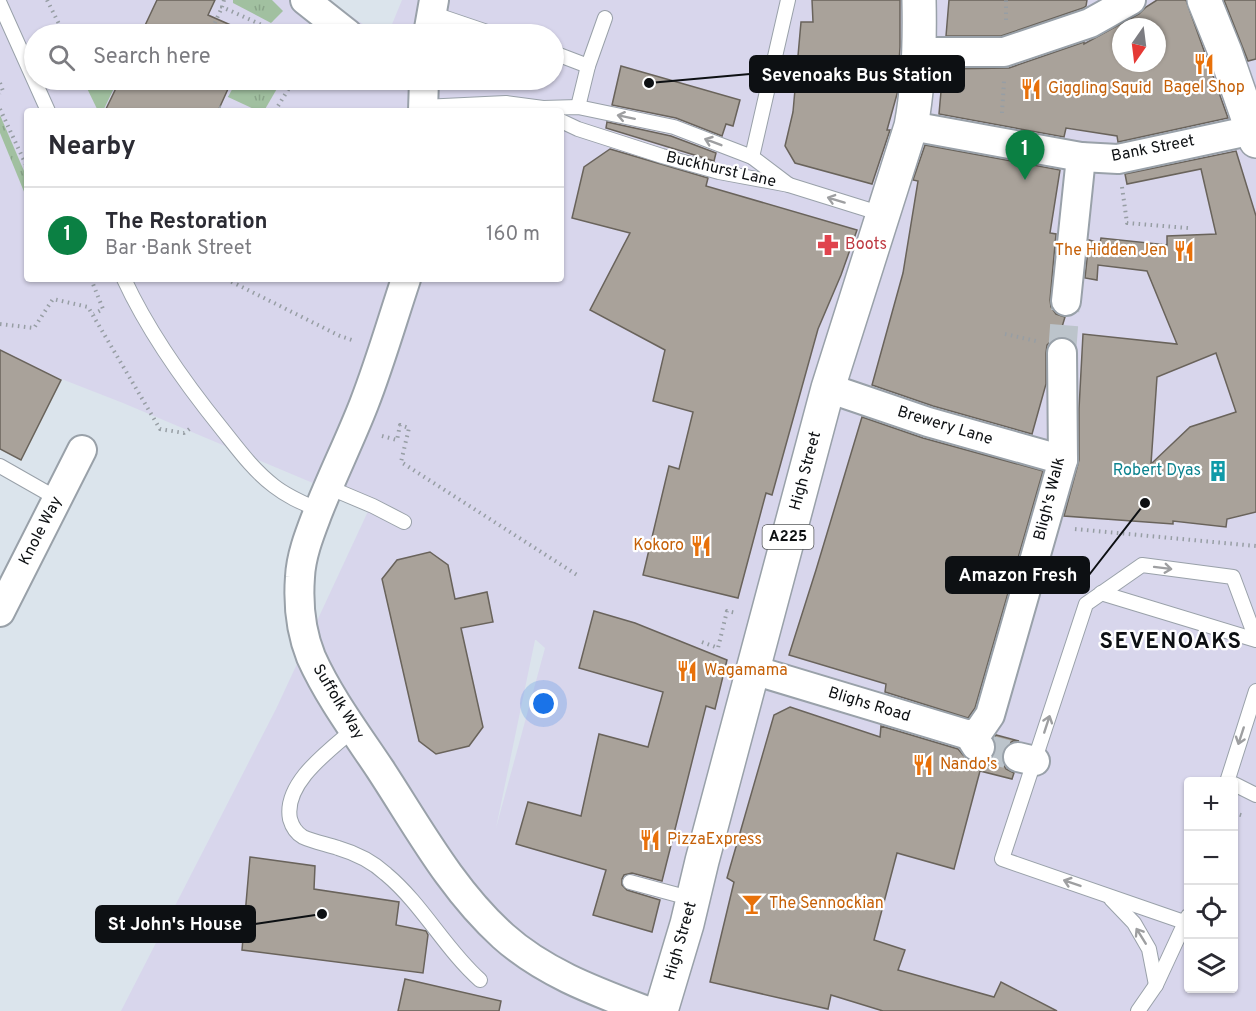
<!DOCTYPE html>
<html lang="en">
<head>
<meta charset="utf-8">
<style>
	:root { --surface:#fff; --page:#f7f7f7; --text:#2b2b33; --muted:#7c7c81; --line:#e1e1e2; --accent:#0b8043 }
	body { margin:0; font-family:Overpass,sans-serif; background:var(--page); color:var(--text) }
	.controls { position:absolute; right:18px; bottom:18px; display:grid; overflow:hidden; border-radius:6px; box-shadow:0 2px 4px #0004 }
	.controls button { width:54px; height:54px; display:grid; place-items:center; padding:0; border:0; border-bottom:2px solid var(--line); background:var(--surface); color:var(--text); font:30px sans-serif }
	.compass { position:absolute; left:1112px; top:18px; width:54px; height:54px; border-radius:50%; background:var(--surface); box-shadow:0 2px 4px #0004; rotate:194deg }
	.you { position:absolute; left:544px; top:704px; width:21px; height:21px; margin:-15px; border:4px solid #fff; border-radius:50%; background:#1a73e8; box-shadow:0 0 0 9px #1a73e833 }
	.badge { display:grid; place-items:center; width:39px; height:39px; border-radius:50%; background:var(--accent); color:#fff; font-size:20px; font-weight:700 }
	.pin { position:absolute; translate:-50% -50px; filter:drop-shadow(0 2px 3px #0008) }
	.pin::after { content:''; position:absolute; top:32px; width:21px; height:18px; background:inherit; clip-path:polygon(0 0,100% 0,50% 100%) }
	.list { margin:0; padding:0; list-style:none }
	h2 { display:flex; justify-content:space-between; align-items:center; height:78px; margin:0; padding:0 24px; font-size:26px }
	h2 small { font-size:20px; font-weight:400; color:var(--muted) }
	.list li { display:grid; grid-template-columns:39px 1fr auto; gap:18px; align-items:center; box-sizing:border-box; height:96px; padding:0 24px; border-top:2px solid var(--line) }
	.list b { display:block; font-size:22px; white-space:nowrap }
	.list p { margin:0; font-size:20px; white-space:nowrap; color:var(--muted) }
	.list em { font-size:20px; font-style:normal; color:var(--muted) }
	.icon { flex:none; width:33px; height:33px; fill:none; stroke:currentColor; stroke-width:2; stroke-linecap:round; stroke-linejoin:round }
	.map { position:relative; flex:none; width:1256px; height:1011px; overflow:hidden }
	.search { position:absolute; background:var(--surface); box-shadow:0 2px 4px #0004; left:24px; top:24px; width:540px; height:66px; display:flex; align-items:center; gap:15px; box-sizing:border-box; padding:0 21px; border-radius:33px; color:var(--muted); font-size:22px }
	.panel { position:absolute; background:var(--surface); box-shadow:0 2px 4px #0004; left:24px; top:108px; width:540px; height:174px; border-radius:6px }
	.map>svg:first-child { display:block }
	.commercial { fill:#d8d6ec; fill-rule:evenodd }
	.grass { fill:url(#grass-tufts) }
	.building { fill:#a9a29a; stroke:#69635b; stroke-width:1.5; fill-rule:evenodd }
	.lines { fill:none; stroke-linecap:round; stroke-linejoin:round }
	.street-tunnel { stroke:#bcc4cb; stroke-width:28; stroke-dasharray:28 14; stroke-linecap:butt }
	.lane-casing { stroke:#99a1a9; stroke-width:16 }
	.street-casing { stroke:#99a1a9; stroke-width:32 }
	.primary-casing { stroke:#99a1a9; stroke-width:36 }
	.path { stroke:#979ea4; stroke-width:4; stroke-dasharray:1.5 4.5; stroke-linecap:butt }
	.lane { stroke:#fff; stroke-width:14 }
	.street { stroke:#fff; stroke-width:28 }
	.primary { stroke:#fff; stroke-width:33 }
	.oneway { stroke:#9e9fa1 }
	.labels { text-anchor:middle; dominant-baseline:central; stroke-width:4.5; stroke-linejoin:round; paint-order:stroke }
	.shield { fill:#fff; stroke:#56585a; stroke-width:1.5 }
	.shield-label { font-size:15px; font-weight:bold; fill:#0d1013 }
	.food-label { font-size:16px; fill:#c56008; stroke:#fff; text-anchor:start }
	.street-label { font-size:16px; fill:#0d1013; stroke:#fff }
	.health-label { font-size:16px; fill:#be3a42; stroke:#fff; text-anchor:start }
	.culture-label { font-size:16px; fill:#0d838f; stroke:#fff; text-anchor:end }
	.district-label { font-size:22px; font-weight:bold; letter-spacing:1.5px; fill:#0d1013; stroke:#fff }
	.leader { fill:none; stroke:#0d1013; stroke-width:2 }
	.callout-dot { fill:#0d1013; stroke:#fff; stroke-width:2 }
	.callout { fill:#0d1013; stroke:#0d1013; stroke-width:2 }
	.callout-label { font-size:18px; text-anchor:middle; font-weight:bold; fill:#fff }
</style>
</head>
<body>
<div class="map">
<svg width="1256" height="1011" viewBox="0 0 1256 1011">
	<defs>
		<pattern id="grass-tufts" width="24" height="20" patternUnits="userSpaceOnUse" patternTransform="scale(1.5)"><rect width="24" height="20" fill="#a1c0a0"/><path d="M3 7l-1-3M5 7V3M7 7l1-3M15 17l-1-3M17 17v-4M19 17l1-3" fill="none" stroke="#89a489"/></pattern>
	</defs>
	<rect width="100%" height="100%" fill="#dbe4ec"/>
	<!-- commercial -->
	<path class="commercial" d="M 0,0 L 327,0 L 378,34 L 34,34 L 34,80 L 554,80 L 554,34 L 388,34 L 402,0 L 1256,0 L 1256,1011 L 121,1011 L 276,709 L 370,507 L 123,403 L 0,355 ZM 1121,27 L 1157,27 L 1157,63 L 1121,63 ZM 27,111 L 561,111 L 561,279 L 27,279 ZM 536,640 L 545,648 L 496,828 L 535,640 ZM 1188,782 L 1234,782 L 1234,988 L 1188,988 Z"/>
	<!-- grass -->
	<g class="grass">
		<polygon points="233,0 272,0 283,11 271,23 233,3"/>
		<polygon points="83,80 118,80 103,111 98,111"/>
		<polygon points="237,80 282,80 264,111 258,111 228,97"/>
		<polygon points="0,115 27,178 27,199 0,133"/>
	</g>
	<!-- building -->
	<g class="building">
		<polygon points="157,0 215,0 208,15 251,34 141,34"/>
		<polygon points="812,0 900,0 900,47 897,94 887,130 890,130 872,184 795,163 785,146 793,112 801,22 813,22"/>
		<polygon points="949,0 1087,0 1086,6 1083,8 1001,36 946,36"/>
		<path d="M 1157,0 L 1186,0 L 1228,118 L 1118,142 L 1117,136 L 1066,128 L 1064,137 L 939,114 L 943,69 L 1009,68 L 1084,42 L 1084,44 L 1139,14 L 1146,7 ZM 1121,27 L 1157,27 L 1157,63 L 1121,63 Z"/>
		<polygon points="1224,0 1256,0 1256,59 1248,61"/>
		<polygon points="621,66 740,100 733,126 726,124 722,136 676,118 612,105"/>
		<polygon points="120,80 232,80 218,111 105,111"/>
		<polygon points="607,122 671,136 716,153 714,161 606,128"/>
		<polygon points="925,145 1060,170 1050,233 1056,234 1050,300 1051,307 1056,314 1065,317 1059,337 1053,339 1047,345 1046,353 1046,384 1032,434 933,406 872,385 903,273 918,181 913,180"/>
		<polygon points="610,149 708,178 706,186 857,230 841,275 818,329 772,495 766,493 738,598 643,575 669,466 679,469 693,412 653,401 665,350 590,310 630,233 572,218 584,167"/>
		<path d="M 1236,151 L 1256,216 L 1256,512 L 1227,519 L 1226,527 L 1173,521 L 1173,524 L 1064,516 L 1079,460 L 1079,409 L 1083,334 L 1177,344 L 1147,271 L 1098,265 L 1097,280 L 1085,278 L 1089,240 L 1100,243 L 1101,238 L 1167,245 L 1167,236 L 1216,234 L 1201,169 L 1127,184 L 1125,174 ZM 1216,353 L 1236,412 L 1190,427 L 1151,464 L 1157,377 Z"/>
		<polygon points="0,350 61,380 21,460 0,449"/>
		<polygon points="862,417 923,438 1043,471 975,708 968,718 885,692 886,684 789,655 816,570"/>
		<polygon points="430,552 448,565 455,599 487,592 493,622 461,628 483,727 469,746 436,754 419,741 382,579 397,560"/>
		<polygon points="594,611 635,623 727,660 715,709 706,706 662,881 632,873 624,875 622,879 622,885 627,890 660,900 652,932 593,915 606,870 516,844 528,802 581,816 599,734 648,747 663,692 579,668"/>
		<polygon points="790,707 880,737 881,726 958,749 963,755 976,763 985,763 992,758 996,750 994,739 996,735 1019,741 1013,741 1006,745 1002,754 1002,762 1006,769 1014,773 1012,779 980,771 954,869 897,853 874,940 905,950 898,970 994,997 1001,982 1057,1011 883,1011 831,995 828,1009 710,982 734,882 727,878 774,715"/>
		<polygon points="250,857 315,866 314,889 399,902 396,925 426,931 428,935 423,973 242,950"/>
		<polygon points="405,979 501,1001 499,1011 398,1011"/>
	</g>
	<g class="lines">
		<!-- street-tunnel -->
		<g class="street-tunnel">
			<polyline points="1062,353 1066,301"/>
			<polyline points="980,747 1018,757"/>
		</g>
		<defs>
			<g id="lane">
				<polyline points="0,4 48,111"/>
				<polyline points="431,13 493,34"/>
				<polyline points="554,53 588,66"/>
				<polyline points="423,107 506,103 543,108 578,107 674,127 752,157 789,185"/>
				<polyline points="578,107 588,66 605,18"/>
				<polyline points="561,121 578,129 662,156 719,172 789,185 882,214"/>
				<polyline points="752,157 788,0"/>
				<path d="M 124,279 C 149,333 184,382 222,429 C 238,449 253,470 274,486 C 288,497 303,503 319,510"/>
				<polyline points="0,466 58,499"/>
				<polyline points="328,487 373,506 404,522"/>
				<polyline points="1101,593 1256,640"/>
				<path d="M 354,729 C 330,750 283,783 290,819 C 292,826 296,833 303,837 C 314,842 326,844 338,848 C 355,853 373,862 386,874 C 423,905 445,949 480,980"/>
				<polyline points="1227,782 1256,691"/>
				<polyline points="1234,784 1256,795"/>
				<polyline points="630,882 693,899"/>
				<polyline points="1111,899 1134,923 1149,949 1156,985"/>
				<polyline points="1187,923 1002,859 1086,604 1142,565 1233,577 1256,639"/>
				<polyline points="1138,1011 1156,985 1188,916"/>
			</g>
			<g id="street">
				<polyline points="305,0 348,34"/>
				<polyline points="428,34 434,0"/>
				<polyline points="920,52 1004,52 1090,23 1131,0"/>
				<polyline points="423,111 424,80"/>
				<polyline points="911,126 1081,157 1118,159 1253,130"/>
				<path d="M 406,279 C 392,321 380,363 364,404 C 350,440 332,476 318,512 C 310,533 301,555 300,577 C 298,604 301,632 311,657 C 329,697 356,733 380,769 C 418,827 451,889 503,936 C 544,973 597,992 647,1011"/>
				<polyline points="1066,301 1081,157"/>
				<polyline points="828,388 928,422 1063,460"/>
				<polyline points="0,612 82,450"/>
				<polyline points="753,670 969,735 976,746 980,747"/>
				<polyline points="969,735 979,731 990,715 1063,460 1062,353"/>
				<polyline points="1018,757 1035,761"/>
			</g>
			<g id="primary">
				<polyline points="1204,0 1225,52 1256,141"/>
				<path d="M 661,1011 L 687,924 L 702,861 L 828,388 L 911,126 C 919,84 920,43 919,0"/>
			</g>
		</defs>
		<!-- lane casing -->
		<use href="#lane" class="lane-casing"/>
		<!-- street casing -->
		<use href="#street" class="street-casing"/>
		<!-- primary casing -->
		<use href="#primary" class="primary-casing"/>
		<!-- path -->
		<g class="path">
			<polyline points="47,0 61,28 74,34"/>
			<polyline points="224,0 222,7 282,34"/>
			<polyline points="1006,20 1006,0"/>
			<polyline points="210,34 222,7"/>
			<polyline points="0,83 3,91 0,93"/>
			<polyline points="219,107 227,111"/>
			<polyline points="0,109 27,167"/>
			<polyline points="275,111 294,80"/>
			<polyline points="1002,113 1004,81"/>
			<polyline points="1122,187 1127,223 1188,228"/>
			<polyline points="91,279 103,309 94,314"/>
			<polyline points="226,279 340,336 355,341"/>
			<polyline points="0,324 34,328 53,299 88,307 160,429 184,433 192,427"/>
			<polyline points="1005,334 1036,341"/>
			<polyline points="382,436 397,440 400,425 409,428 401,462 577,575"/>
			<polyline points="1075,529 1256,546"/>
			<polyline points="702,642 718,648 727,611 736,613"/>
			<polyline points="1234,813 1244,816"/>
		</g>
		<!-- lane -->
		<use href="#lane" class="lane"/>
		<!-- street -->
		<use href="#street" class="street"/>
		<!-- primary -->
		<use href="#primary" class="primary"/>
	</g>
	<!-- one-way arrows -->
	<defs><path id="oneway-shaft" d="M-6 0H5M1.5-3L5.5 0L1.5 3" fill="none" stroke-width="1.6" stroke-linecap="round" stroke-linejoin="round" transform="scale(1.5)"/></defs>
	<g class="oneway">
		<use href="#oneway-shaft" transform="translate(626 117) rotate(-168)"/>
		<use href="#oneway-shaft" transform="translate(713 142) rotate(-159)"/>
		<use href="#oneway-shaft" transform="translate(836 200) rotate(-163)"/>
		<use href="#oneway-shaft" transform="translate(1163 568) rotate(7)"/>
		<use href="#oneway-shaft" transform="translate(1047 724) rotate(-72)"/>
		<use href="#oneway-shaft" transform="translate(1241 736) rotate(108)"/>
		<use href="#oneway-shaft" transform="translate(1072 883) rotate(-161)"/>
		<use href="#oneway-shaft" transform="translate(1141 936) rotate(-122)"/>
	</g>
	<!-- icons -->
	<defs>
		<symbol id="restaurant-bare" viewBox="-9 -9 18 18"><path d="M-5-6h1v4h1v-4h1v4h1v-4h1v5L-1.5 .5V6h-2V.5L-5-1ZM5-6V6H3V1.5H1.5Q1.5-4 5-6Z" fill="#e8710a" stroke="#fff" stroke-width="2.5" paint-order="stroke"/></symbol>
		<symbol id="pharmacy-bare" viewBox="-9 -9 18 18"><path d="M-2-6h4v4h4v4h-4v4h-4v-4h-4v-4h4Z" fill="#e0444e" stroke="#fff" stroke-width="2.5" paint-order="stroke"/></symbol>
		<symbol id="building-bare" viewBox="-9 -9 18 18"><path d="M-4-6H4V6H1V3H-1V6H-4ZM-2.5-4.3h1.7v1.8h-1.7ZM.8-4.3h1.7v1.8H.8ZM-2.5-1h1.7V.8h-1.7ZM.8-1h1.7V.8H.8Z" fill="#0f9aa8" stroke="#fff" stroke-width="2.5" paint-order="stroke"/></symbol>
		<symbol id="bar-bare" viewBox="-9 -9 18 18"><path d="M-6-5H6L.8 .8V4.5H3.5V6h-7V4.5H-.8V.8Z" fill="#e8710a" stroke="#fff" stroke-width="2.5" paint-order="stroke"/></symbol>
	</defs>
	<g fill-rule="evenodd">
		<use href="#restaurant-bare" x="1189" y="49" width="30" height="30"/>
		<use href="#restaurant-bare" x="1016" y="74" width="30" height="30"/>
		<use href="#pharmacy-bare" x="813" y="230" width="30" height="30"/>
		<use href="#restaurant-bare" x="1169" y="236" width="30" height="30"/>
		<use href="#building-bare" x="1203" y="456" width="30" height="30"/>
		<use href="#restaurant-bare" x="686" y="531" width="30" height="30"/>
		<use href="#restaurant-bare" x="672" y="656" width="30" height="30"/>
		<use href="#restaurant-bare" x="908" y="750" width="30" height="30"/>
		<use href="#restaurant-bare" x="635" y="825" width="30" height="30"/>
		<use href="#bar-bare" x="737" y="889" width="30" height="30"/>
	</g>
	<g class="labels">
		<!-- shield labels -->
		<rect class="shield" x="762.5" y="525" width="51" height="24" rx="4.5"/>
		<g class="shield-label">
			<text x="788" y="537">A225</text>
		</g>
		<!-- food labels -->
		<g class="food-label">
			<text x="1204" y="88" text-anchor="middle">Bagel Shop</text>
			<text x="1048" y="89">Giggling Squid</text>
			<text x="1167" y="251" text-anchor="end">The Hidden Jen</text>
			<text x="684" y="546" text-anchor="end">Kokoro</text>
			<text x="704" y="671">Wagamama</text>
			<text x="940" y="765">Nando's</text>
			<text x="667" y="840">PizzaExpress</text>
			<text x="769" y="904">The Sennockian</text>
		</g>
		<!-- street labels -->
		<g class="street-label">
			<text transform="translate(1153 149) rotate(-11)">Bank Street</text>
			<text transform="translate(721 170) rotate(13)">Buckhurst Lane</text>
			<text transform="translate(945 426) rotate(17)">Brewery Lane</text>
			<text transform="translate(806 471) rotate(-75)">High Street</text>
			<text transform="translate(1050 499) rotate(-76)">Bligh's Walk</text>
			<text transform="translate(41 531) rotate(-63)">Knole Way</text>
			<text transform="translate(338 702) rotate(59)">Suffolk Way</text>
			<text transform="translate(869 705) rotate(17)">Blighs Road</text>
			<text transform="translate(681 941) rotate(-74)">High Street</text>
		</g>
		<!-- health labels -->
		<g class="health-label">
			<text x="845" y="245">Boots</text>
		</g>
		<!-- culture labels -->
		<g class="culture-label">
			<text x="1201" y="471">Robert Dyas</text>
		</g>
		<!-- district labels -->
		<g class="district-label">
			<text x="1171" y="642">SEVENOAKS</text>
		</g>
	</g>
	<!-- callouts -->
	<path class="leader" d="M649 83L750 74M1145 503L1089 575M322 914L255 924"/>
	<g class="callout-dot">
		<circle cx="649" cy="83" r="6"/>
		<circle cx="1145" cy="503" r="6"/>
		<circle cx="322" cy="914" r="6"/>
	</g>
	<g class="callout">
		<rect x="750" y="56" width="214" height="36" rx="6"/>
		<rect x="946" y="557" width="143" height="36" rx="6"/>
		<rect x="96" y="906" width="159" height="36" rx="6"/>
	</g>
	<g class="callout-label">
		<text x="857" y="81">Sevenoaks Bus Station</text>
		<text x="1018" y="581">Amazon Fresh</text>
		<text x="175" y="930">St John's House</text>
	</g>
</svg>
<div class="controls">
<button>+</button>
<button>−</button>
<button><svg class="icon" aria-label="locate" viewBox="0 0 24 24"><circle cx="12" cy="12" r="6"/><path d="M12 2v4M12 18v4M2 12h4M18 12h4"/></svg></button>
<button><svg class="icon" aria-label="layers" viewBox="0 0 24 24"><path d="M12 4l9 5-9 5-9-5zM3 14l9 5 9-5"/></svg></button>
</div>
<svg class="compass" viewBox="-18 -18 36 36"><path d="M0-13l5 13h-10z" fill="#e53935"/><path d="M0 13l5-13h-10z" fill="#7c7c81"/></svg>
<div class="you"></div>
<div class="pin badge" style="left:1025px;top:180px">1</div>
<div class="search"><svg class="icon" aria-label="search" viewBox="0 0 24 24"><circle cx="10" cy="10" r="6"/><path d="M15 15l6 6"/></svg>Search here</div>
<section class="panel">
<h2>Nearby<small></small></h2>
<ul class="list">
<li><span class="badge">1</span><div><b>The Restoration</b><p>Bar · Bank Street</p></div><em>160 m</em></li>
</ul>
</section>
</div>
</body>
</html>
